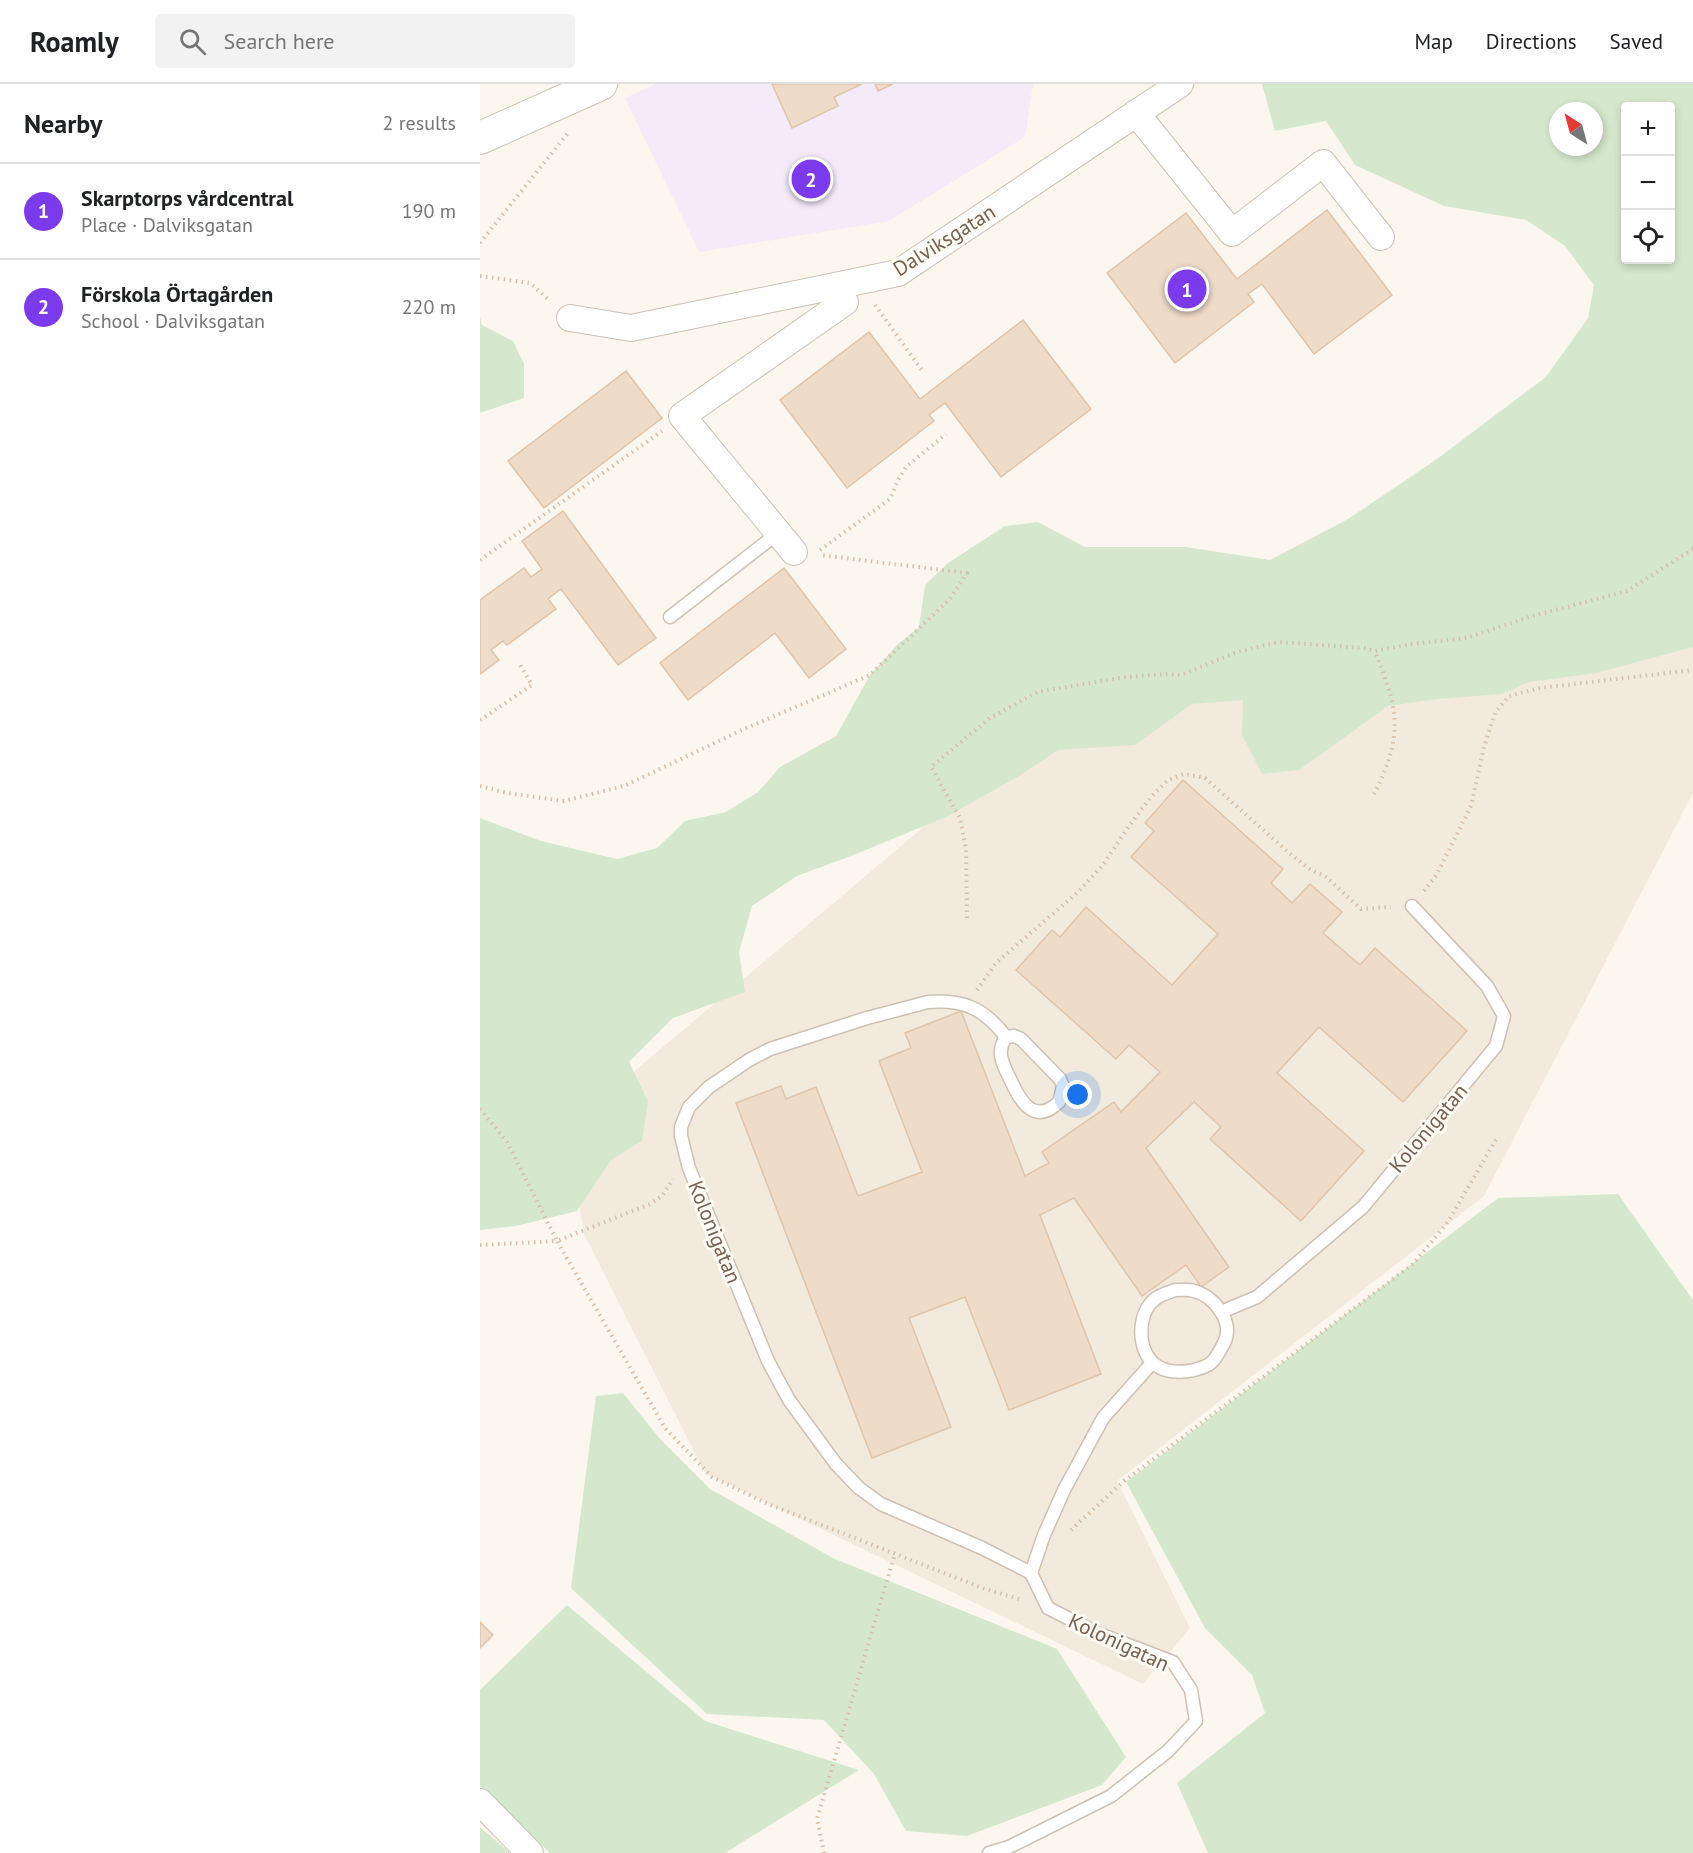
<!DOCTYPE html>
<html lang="en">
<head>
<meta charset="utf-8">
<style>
	:root { --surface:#fff; --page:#f2f2f2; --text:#202124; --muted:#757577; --line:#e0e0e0; --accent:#7c3aed }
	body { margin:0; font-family:"PT Sans",sans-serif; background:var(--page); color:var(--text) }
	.controls { position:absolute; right:18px; top:18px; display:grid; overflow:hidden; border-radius:6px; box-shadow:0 3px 9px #0003 }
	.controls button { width:54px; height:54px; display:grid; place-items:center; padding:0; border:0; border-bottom:2px solid var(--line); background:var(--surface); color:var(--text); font:30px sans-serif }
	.compass { position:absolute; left:1069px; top:18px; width:54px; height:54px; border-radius:50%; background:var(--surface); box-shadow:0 3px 9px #0003; rotate:324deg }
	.you { position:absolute; left:598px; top:1011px; width:21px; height:21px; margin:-15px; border:4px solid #fff; border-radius:50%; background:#1a73e8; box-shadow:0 0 0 9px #1a73e833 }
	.badge { display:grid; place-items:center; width:39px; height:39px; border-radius:50%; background:var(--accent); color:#fff; font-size:20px; font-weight:700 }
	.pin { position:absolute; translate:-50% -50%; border:3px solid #fff; box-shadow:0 2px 6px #0006 }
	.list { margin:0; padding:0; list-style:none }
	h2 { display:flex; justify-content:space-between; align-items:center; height:78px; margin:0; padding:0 24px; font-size:26px }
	h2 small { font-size:20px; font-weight:400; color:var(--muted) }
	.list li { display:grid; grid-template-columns:39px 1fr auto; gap:18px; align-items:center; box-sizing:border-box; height:96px; padding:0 24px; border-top:2px solid var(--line) }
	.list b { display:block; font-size:22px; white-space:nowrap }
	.list p { margin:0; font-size:20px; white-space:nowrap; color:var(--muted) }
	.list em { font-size:20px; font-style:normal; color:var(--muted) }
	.icon { flex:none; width:33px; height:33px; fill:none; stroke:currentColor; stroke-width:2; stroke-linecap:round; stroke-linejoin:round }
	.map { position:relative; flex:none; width:1213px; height:1769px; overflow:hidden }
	header { display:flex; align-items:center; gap:36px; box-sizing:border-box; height:84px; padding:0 30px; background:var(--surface); border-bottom:2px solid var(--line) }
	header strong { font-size:28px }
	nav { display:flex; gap:33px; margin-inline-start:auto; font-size:21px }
	.search { width:420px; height:54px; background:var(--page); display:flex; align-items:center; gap:15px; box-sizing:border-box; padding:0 21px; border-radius:6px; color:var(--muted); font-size:22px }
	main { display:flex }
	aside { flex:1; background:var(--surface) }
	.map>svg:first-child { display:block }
	.residential { fill:#f2eadd }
	.education { fill:#f4eaf8 }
	.green { fill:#d5e8cd; fill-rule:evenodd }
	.building { fill:#eedbc8; stroke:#dfc4aa; stroke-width:1.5 }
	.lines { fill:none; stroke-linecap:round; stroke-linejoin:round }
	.service-casing { stroke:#cdc1b4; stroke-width:15 }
	.minor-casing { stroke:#cdc1b4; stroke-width:28 }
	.tertiary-casing { stroke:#cdc1b4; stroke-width:34 }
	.path { stroke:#d3bfaa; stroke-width:4; stroke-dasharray:1.5 4.5; stroke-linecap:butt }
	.service { stroke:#fff; stroke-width:12 }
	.minor { stroke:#fff; stroke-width:26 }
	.tertiary { stroke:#fff; stroke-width:32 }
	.labels { text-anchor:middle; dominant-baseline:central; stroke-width:6; stroke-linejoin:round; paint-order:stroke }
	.street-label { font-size:21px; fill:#756252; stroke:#fefbf4 }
</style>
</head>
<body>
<header>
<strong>Roamly</strong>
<div class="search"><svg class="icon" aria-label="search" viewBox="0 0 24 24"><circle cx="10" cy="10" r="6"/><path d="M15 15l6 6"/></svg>Search here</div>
<nav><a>Map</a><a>Directions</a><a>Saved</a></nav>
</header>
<main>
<aside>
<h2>Nearby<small>2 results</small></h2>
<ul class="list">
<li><span class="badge">1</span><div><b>Skarptorps vårdcentral</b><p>Place · Dalviksgatan</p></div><em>190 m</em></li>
<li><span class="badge">2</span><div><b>Förskola Örtagården</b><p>School · Dalviksgatan</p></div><em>220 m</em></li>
</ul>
</aside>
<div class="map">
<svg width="1213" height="1769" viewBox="0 0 1213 1769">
	<rect width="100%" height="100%" fill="#fbf7ee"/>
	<!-- residential -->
	<polygon class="residential" points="1213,543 1213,709 1004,1112 637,1397 710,1544 663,1600 225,1389 104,1150 86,1045 589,620"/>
	<!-- education -->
	<polygon class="education" points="176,0 553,0 545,53 409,137 219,168 145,14"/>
	<!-- green -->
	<g class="green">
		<path d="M 782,0 L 1213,0 L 1213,563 L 1116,589 L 1049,598 L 1022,610 L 957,615 L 908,622 L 819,686 L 782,690 L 762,651 L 763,616 L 712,620 L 655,661 L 578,666 L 539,692 L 466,733 L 371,772 L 317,792 L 272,822 L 259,868 L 265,908 L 193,934 L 149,978 L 168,1017 L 162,1057 L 131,1076 L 97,1127 L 36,1142 L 0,1146 L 0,734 L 61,757 L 137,775 L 177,764 L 205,737 L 246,728 L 278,708 L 300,683 L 356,652 L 390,591 L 418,560 L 439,543 L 445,501 L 468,479 L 525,442 L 558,438 L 605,463 L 706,463 L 790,476 L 868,435 L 957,375 L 1066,293 L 1108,234 L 1114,201 L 1085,162 L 1046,136 L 964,122 L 875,81 L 846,37 L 795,47 ZM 1146,22 L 1190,22 L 1190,176 L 1146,176 ZM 1078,27 L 1114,27 L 1114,63 L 1078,63 Z"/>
		<polygon points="0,233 2,241 33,257 44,280 44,314 0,329"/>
		<polygon points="1138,1110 1213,1216 1213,1769 728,1769 697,1699 785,1629 772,1591 725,1544 646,1398 1018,1114"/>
		<polygon points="143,1309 181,1356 230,1405 353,1474 577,1565 646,1673 622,1701 487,1752 426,1747 394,1690 344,1636 227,1630 91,1504 116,1312"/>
		<polygon points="87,1521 225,1637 379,1686 245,1769 70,1769 0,1702 0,1606"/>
		<polygon points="0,1743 30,1769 0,1769"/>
	</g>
	<!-- building -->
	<g class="building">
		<polygon points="292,0 382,0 354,13 358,22 312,44"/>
		<polygon points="395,0 413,0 398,7"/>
		<polygon points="847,126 912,211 834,270 782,200 768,210 774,218 695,279 627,189 706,129 757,195"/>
		<polygon points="543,236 611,325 521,393 465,319 449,331 454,337 367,404 300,316 389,248 440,315"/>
		<polygon points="146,287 182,334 64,424 28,377"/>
		<polygon points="83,427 176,554 138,581 81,505 68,515 76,525 27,561 23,557 11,566 19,576 0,590 0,516 44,484 51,493 62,485 42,457"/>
		<polygon points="304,484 366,565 329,594 295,549 208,616 180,579"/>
		<polygon points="703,696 803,785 791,799 812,819 830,800 862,828 843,849 880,881 895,864 987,947 923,1018 839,943 797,989 884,1067 821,1137 730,1055 741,1043 714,1018 666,1064 749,1183 721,1203 706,1181 662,1212 594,1114 560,1131 621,1290 529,1326 485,1213 429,1234 471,1343 392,1374 256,1019 301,1002 306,1015 336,1003 378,1112 442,1088 399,977 431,964 425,949 481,927 545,1092 569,1079 562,1068 634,1018 641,1028 680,988 649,961 636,975 536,886 572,846 580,853 606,823 692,901 738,850 651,773 674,747 665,739"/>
		<polygon points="0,1538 13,1551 0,1564"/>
	</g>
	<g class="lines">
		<defs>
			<g id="service">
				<polyline points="190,533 298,449"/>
				<path d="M 534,952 L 541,955 L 580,995 L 583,1002 L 579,1018 C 555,1041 541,1019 531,997 C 524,982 515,969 526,953 Z"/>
				<path d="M 526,953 C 504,924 483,915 448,918 L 387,934 L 290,965 L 269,976 L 229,1003 L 209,1023 L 201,1043 L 201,1052 L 209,1084 L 288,1277 L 309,1316 L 356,1380 L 379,1404 L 401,1420 L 502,1464 L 551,1489"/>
				<path d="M 695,1206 C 701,1206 708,1205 714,1207 C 734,1212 755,1238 744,1259 C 741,1265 734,1278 728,1281 C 712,1289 686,1292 672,1278 C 656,1261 658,1225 678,1213 C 683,1210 690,1208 695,1206 Z"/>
				<polyline points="741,1228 777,1213 883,1123 1016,962 1024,932 1007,902 932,822"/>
				<polyline points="509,1769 529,1763 631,1712 688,1667 716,1637 711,1606 693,1578 617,1549 568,1524 551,1489 564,1451 584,1406 623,1334 672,1279"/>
			</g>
			<g id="minor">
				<polyline points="656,29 752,149 843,79 901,153"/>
				<polyline points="90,234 151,244 418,189 700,0"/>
				<polyline points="314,468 202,332 365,218 352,203"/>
				<polyline points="0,1718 50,1769"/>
			</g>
			<polyline id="tertiary" points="0,54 121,0"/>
		</defs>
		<!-- service casing -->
		<use href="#service" class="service-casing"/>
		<!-- minor casing -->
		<use href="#minor" class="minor-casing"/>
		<!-- tertiary casing -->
		<use href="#tertiary" class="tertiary-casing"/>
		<!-- path -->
		<g class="path">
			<polyline points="0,159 88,49"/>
			<polyline points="0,192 50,199 70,217"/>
			<polyline points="395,221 444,289"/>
			<polyline points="340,466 410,415 418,396 426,383 466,350"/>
			<polyline points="0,476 182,347"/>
			<polyline points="0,636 52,601 39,579"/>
			<polyline points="0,702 27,709 84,717 144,702 264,645 390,591 470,515 487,489 340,471"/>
			<path d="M 894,710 C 906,687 918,657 914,630 C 912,609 902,587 895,567"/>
			<polyline points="944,807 957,790 991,722 1004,663 1015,629 1029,612 1060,604 1213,586"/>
			<polyline points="487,834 486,765 480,734 451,683 510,634 557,608 646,593 684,590 701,591 757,568 798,558 884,564 895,567 932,560 986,554 1049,533 1147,507 1213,465"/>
			<polyline points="497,906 516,879 598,808 623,781 649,742 671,713 688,696 704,690 725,694 808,768 831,786 845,792 881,825 911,823"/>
			<polyline points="0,1025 27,1058 77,1157 170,1120 182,1112 193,1095"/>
			<polyline points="0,1161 77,1157 185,1344 232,1393 288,1420 505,1505 542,1516"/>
			<polyline points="591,1446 644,1397 933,1180 968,1138 1018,1052"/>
			<polyline points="344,1769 337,1735 415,1469"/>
		</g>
		<!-- service -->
		<use href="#service" class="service"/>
		<!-- minor -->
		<use href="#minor" class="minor"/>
		<!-- tertiary -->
		<use href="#tertiary" class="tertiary"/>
	</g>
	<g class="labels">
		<!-- street labels -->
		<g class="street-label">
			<text transform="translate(464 156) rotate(-32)">Dalviksgatan</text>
			<text transform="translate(948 1044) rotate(-50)">Kolonigatan</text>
			<text transform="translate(235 1148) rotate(68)">Kolonigatan</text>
			<text transform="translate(639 1558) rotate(25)">Kolonigatan</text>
		</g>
	</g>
</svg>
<div class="controls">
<button>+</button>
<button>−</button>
<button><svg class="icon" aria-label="locate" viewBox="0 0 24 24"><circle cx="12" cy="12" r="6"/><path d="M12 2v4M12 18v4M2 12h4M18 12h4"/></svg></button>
</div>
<svg class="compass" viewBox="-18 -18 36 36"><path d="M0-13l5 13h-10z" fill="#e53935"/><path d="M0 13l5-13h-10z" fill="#757577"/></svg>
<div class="you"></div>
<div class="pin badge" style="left:707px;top:205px">1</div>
<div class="pin badge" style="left:331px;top:95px">2</div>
</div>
</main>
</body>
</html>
